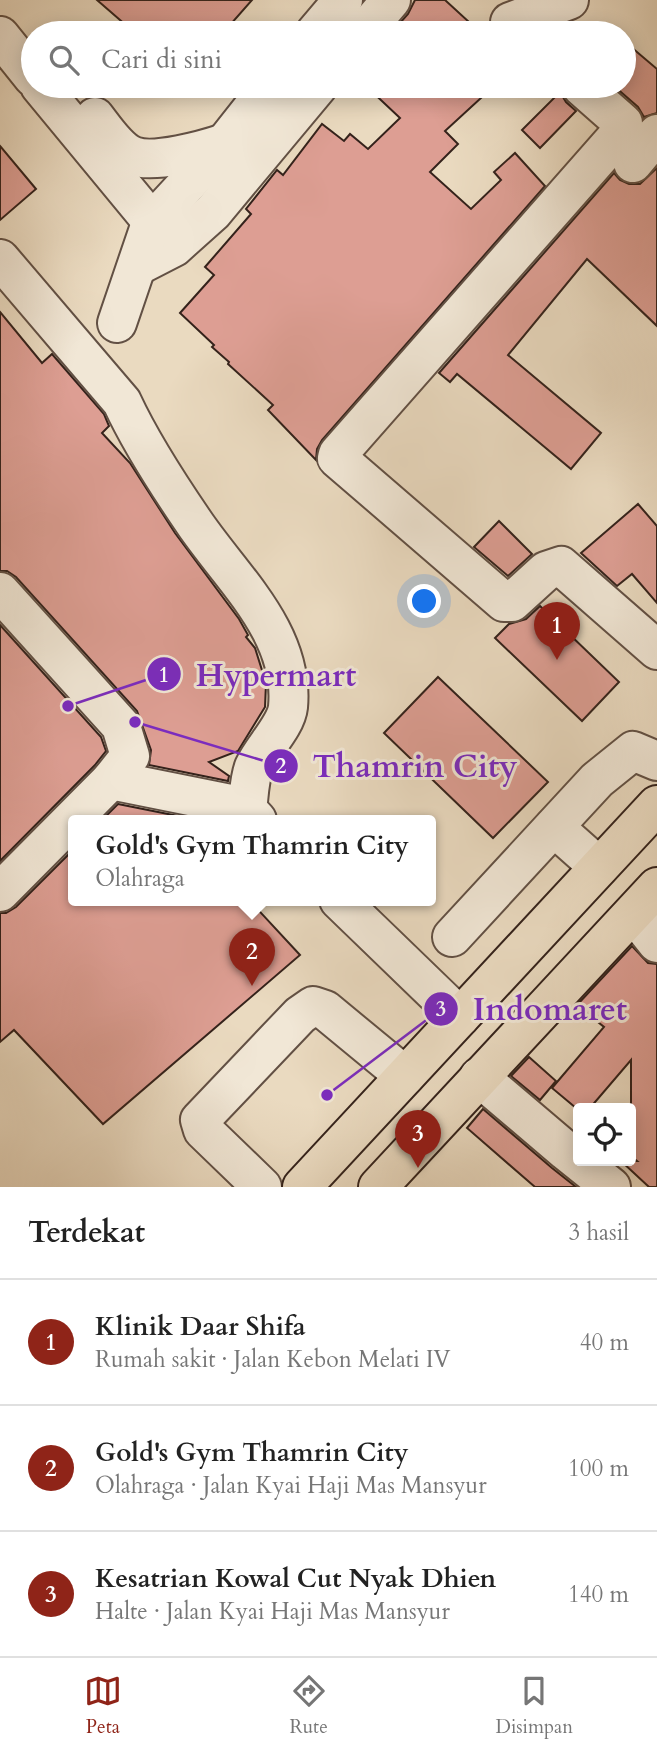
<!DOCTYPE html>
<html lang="id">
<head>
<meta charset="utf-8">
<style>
	:root { --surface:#fff; --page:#f2f2f2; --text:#222; --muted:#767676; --line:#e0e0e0; --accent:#8f2418 }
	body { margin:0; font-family:Cardo,serif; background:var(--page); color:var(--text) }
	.controls { position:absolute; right:21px; bottom:21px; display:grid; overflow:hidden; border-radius:7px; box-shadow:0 4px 18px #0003 }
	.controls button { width:63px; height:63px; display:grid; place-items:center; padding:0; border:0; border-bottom:2px solid var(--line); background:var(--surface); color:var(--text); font:35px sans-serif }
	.you { position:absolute; left:425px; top:602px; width:24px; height:24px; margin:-18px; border:5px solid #fff; border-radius:50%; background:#1a73e8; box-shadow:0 0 0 10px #1a73e833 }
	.badge { display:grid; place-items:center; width:46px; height:46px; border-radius:50%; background:var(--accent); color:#fff; font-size:23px; font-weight:700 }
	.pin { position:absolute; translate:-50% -58px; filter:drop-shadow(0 2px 4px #0008) }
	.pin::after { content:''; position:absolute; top:37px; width:24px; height:21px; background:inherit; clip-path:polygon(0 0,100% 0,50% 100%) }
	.popup { position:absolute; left:68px; top:815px; width:368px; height:91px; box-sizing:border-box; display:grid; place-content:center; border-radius:7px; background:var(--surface); filter:drop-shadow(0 2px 5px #0005); font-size:23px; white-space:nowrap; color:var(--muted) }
	.popup b { font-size:26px; color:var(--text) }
	.popup::after { content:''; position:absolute; left:50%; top:100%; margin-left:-14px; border:14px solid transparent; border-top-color:var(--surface) }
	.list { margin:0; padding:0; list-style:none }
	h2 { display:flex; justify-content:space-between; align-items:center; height:91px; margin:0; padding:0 28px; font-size:30px }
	h2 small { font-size:23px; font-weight:400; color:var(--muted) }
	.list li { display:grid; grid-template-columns:46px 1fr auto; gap:21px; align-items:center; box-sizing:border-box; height:126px; padding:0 28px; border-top:2px solid var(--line) }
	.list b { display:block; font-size:26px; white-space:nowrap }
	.list p { margin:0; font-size:23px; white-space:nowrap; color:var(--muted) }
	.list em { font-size:23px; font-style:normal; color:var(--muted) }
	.icon { flex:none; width:38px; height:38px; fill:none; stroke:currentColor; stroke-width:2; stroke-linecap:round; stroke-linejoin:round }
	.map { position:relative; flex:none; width:657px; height:1187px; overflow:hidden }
	.search { position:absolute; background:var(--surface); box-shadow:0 4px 18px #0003; left:21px; right:21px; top:21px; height:77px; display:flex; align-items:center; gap:18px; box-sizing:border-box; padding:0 24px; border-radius:38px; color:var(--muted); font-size:26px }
	.sheet { height:469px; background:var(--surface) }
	nav { display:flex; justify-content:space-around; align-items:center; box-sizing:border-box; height:98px; border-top:2px solid var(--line); background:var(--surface); font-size:19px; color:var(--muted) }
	nav a { display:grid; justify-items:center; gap:4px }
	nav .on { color:var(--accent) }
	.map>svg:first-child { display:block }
	.building { fill:#dd9e93; stroke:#34221b; stroke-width:2 }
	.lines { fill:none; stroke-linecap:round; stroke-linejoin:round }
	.minor-casing { stroke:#625044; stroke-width:42 }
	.major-casing { stroke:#34221b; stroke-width:42 }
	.minor { stroke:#f1e7d6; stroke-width:38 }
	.major { stroke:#eadac0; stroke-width:38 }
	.leader { fill:none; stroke:#7b2cbf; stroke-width:2.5 }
	.callout-dot { fill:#7b2cbf; stroke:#f1e7d6; stroke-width:2.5 }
	.mark-label { font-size:21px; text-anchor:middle; font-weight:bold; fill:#fff }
	.callout-label { font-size:32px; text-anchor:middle; font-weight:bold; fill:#7b2cbf; stroke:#f1e7d6; stroke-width:6; stroke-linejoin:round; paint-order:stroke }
</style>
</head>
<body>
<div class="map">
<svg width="657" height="1187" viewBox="0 0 657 1187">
	<rect width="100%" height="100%" fill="#eadac0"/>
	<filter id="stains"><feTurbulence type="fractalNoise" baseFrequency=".00286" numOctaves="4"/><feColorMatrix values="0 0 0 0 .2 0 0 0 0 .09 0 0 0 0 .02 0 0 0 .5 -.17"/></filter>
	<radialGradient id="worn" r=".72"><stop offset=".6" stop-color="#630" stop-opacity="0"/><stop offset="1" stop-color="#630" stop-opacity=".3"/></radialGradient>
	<!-- building -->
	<g class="building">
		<polygon points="97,0 252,0 223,33 135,33"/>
		<polygon points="415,0 445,0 469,22 459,33 391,33 408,14"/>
		<polygon points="624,41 657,69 657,113 644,117 638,107 614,86 624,86"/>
		<polygon points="366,86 494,86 445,131 458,144 430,172 471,209 501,180 494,172 515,153 545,186 322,440 317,449 316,460 268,410 273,405 228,364 229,362 212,347 214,345 180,313 214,275 205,267 251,214 246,209 277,170 283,175 322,124 344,141 350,134 368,149 400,118"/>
		<polygon points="560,92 566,102 576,111 540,148 522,130"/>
		<polygon points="0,146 36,189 0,220"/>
		<polygon points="657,168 657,326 587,259 508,355 601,433 571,469 457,374 450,382 439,373 614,173 620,180 629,184 640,184"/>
		<polygon points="0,312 42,363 52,354 104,414 109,426 102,433 130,463 175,533 239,619 248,635 246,637 255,648 266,683 265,707 238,751 209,762 229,776 228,781 149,765 151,750 137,711 16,577 7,571 0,571"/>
		<polygon points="638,504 657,526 657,603 632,574 617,586 581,553"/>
		<polygon points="499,521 532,554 508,576 474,547"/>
		<polygon points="540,606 619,682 582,721 495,638 509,624 526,619"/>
		<polygon points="0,625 101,737 106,751 95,765 0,861"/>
		<polygon points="438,677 548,782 493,838 384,733"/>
		<polygon points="118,804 198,820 102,820"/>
		<polygon points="74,849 74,900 249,900 300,955 103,1124 14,1030 0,1042 0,913 6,913 16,907"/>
		<polygon points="632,946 648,963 657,964 657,1187 649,1187 621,1161 637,1161 631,1156 631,1060 590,1108 576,1108 552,1088 604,1027 577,1005"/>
		<polygon points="529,1057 556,1081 540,1100 511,1076"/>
		<polygon points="483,1109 552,1168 576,1187 535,1187 467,1128"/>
	</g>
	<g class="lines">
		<defs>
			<g id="minor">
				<polyline points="315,33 343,0"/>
				<polyline points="363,33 391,0"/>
				<polyline points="522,33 510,22 569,0"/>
				<polyline points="0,36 33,77"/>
				<polyline points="40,86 168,241"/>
				<polyline points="581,86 623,123 623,130 338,454 337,458 504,602 512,602 546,571 561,566 657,650"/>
				<path d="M 95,117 C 105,130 118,150 133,156 C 154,164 204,150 225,143"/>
				<polyline points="633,163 657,134"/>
				<path d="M 0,259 L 122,402 C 141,443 167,483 193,521 C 231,578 295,632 288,707 C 286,726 262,749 254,767 C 249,780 249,796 247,810"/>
				<polyline points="139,265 174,247 213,212 318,86"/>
				<polyline points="117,323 151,223 225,143 270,86"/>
				<polyline points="0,592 121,726 130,756 111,780 0,892"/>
				<polyline points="111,780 245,807 257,820"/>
				<polyline points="554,827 599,867"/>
				<polyline points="339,900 460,1017"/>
				<polyline points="634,914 657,943"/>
				<polyline points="452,937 597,780 633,751 657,761"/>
				<polyline points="479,1077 566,1151 611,1187"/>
				<polyline points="262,1187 203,1130 200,1120 300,1015 313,1006 325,1010 405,1076"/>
			</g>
			<g id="major">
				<polyline points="302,1187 657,805"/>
				<polyline points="378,1187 657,887"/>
			</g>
		</defs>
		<!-- minor casing -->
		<use href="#minor" class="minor-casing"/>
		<!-- major casing -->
		<use href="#major" class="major-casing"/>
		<!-- minor -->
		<use href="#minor" class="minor"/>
		<!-- major -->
		<use href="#major" class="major"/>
	</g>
	<!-- callouts -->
	<path class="leader" d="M68 706L164 674M135 722L281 766M327 1095L441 1009"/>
	<g class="callout-dot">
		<circle cx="68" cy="706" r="7"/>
		<circle cx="135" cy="722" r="7"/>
		<circle cx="327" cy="1095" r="7"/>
		<circle cx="164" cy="674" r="18"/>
		<circle cx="281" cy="766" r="18"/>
		<circle cx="441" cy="1009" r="18"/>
	</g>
	<g class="mark-label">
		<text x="164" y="682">1</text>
		<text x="281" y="773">2</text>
		<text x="441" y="1016">3</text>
	</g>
	<g class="callout-label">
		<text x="276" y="686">Hypermart</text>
		<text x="415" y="777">Thamrin City</text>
		<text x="550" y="1020">Indomaret</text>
	</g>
	<rect width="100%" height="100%" filter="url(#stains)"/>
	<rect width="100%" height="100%" fill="url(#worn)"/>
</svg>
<div class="controls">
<button><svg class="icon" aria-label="locate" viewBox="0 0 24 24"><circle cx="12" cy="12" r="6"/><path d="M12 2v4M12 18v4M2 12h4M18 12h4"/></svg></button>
</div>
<div class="you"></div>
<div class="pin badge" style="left:557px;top:660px">1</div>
<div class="pin badge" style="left:252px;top:986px">2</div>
<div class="popup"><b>Gold's Gym Thamrin City</b>Olahraga</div>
<div class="pin badge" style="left:418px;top:1168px">3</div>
<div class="search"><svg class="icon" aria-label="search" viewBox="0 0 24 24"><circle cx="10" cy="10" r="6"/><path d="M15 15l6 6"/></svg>Cari di sini</div>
</div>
<section class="sheet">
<h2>Terdekat<small>3 hasil</small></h2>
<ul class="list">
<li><span class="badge">1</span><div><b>Klinik Daar Shifa</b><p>Rumah sakit · Jalan Kebon Melati IV</p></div><em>40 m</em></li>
<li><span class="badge">2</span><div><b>Gold's Gym Thamrin City</b><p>Olahraga · Jalan Kyai Haji Mas Mansyur</p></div><em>100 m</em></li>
<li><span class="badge">3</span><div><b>Kesatrian Kowal Cut Nyak Dhien</b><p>Halte · Jalan Kyai Haji Mas Mansyur</p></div><em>140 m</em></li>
</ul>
</section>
<nav>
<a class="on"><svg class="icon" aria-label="map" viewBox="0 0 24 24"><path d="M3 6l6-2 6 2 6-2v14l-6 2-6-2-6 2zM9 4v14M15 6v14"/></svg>Peta</a>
<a><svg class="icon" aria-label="directions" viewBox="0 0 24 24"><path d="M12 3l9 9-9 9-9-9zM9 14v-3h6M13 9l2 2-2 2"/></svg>Rute</a>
<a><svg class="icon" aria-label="saved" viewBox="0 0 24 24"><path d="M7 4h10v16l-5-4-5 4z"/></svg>Disimpan</a>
</nav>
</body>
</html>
